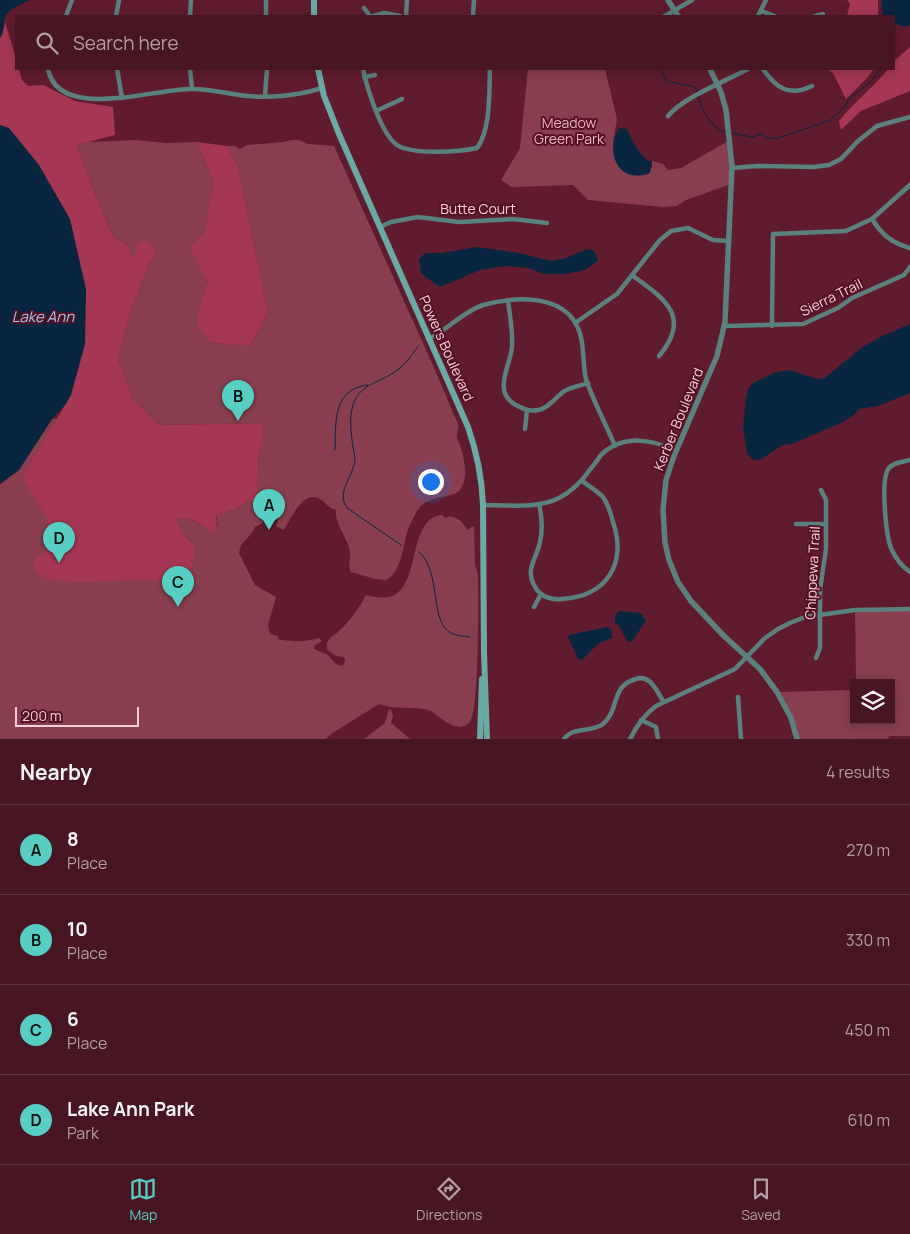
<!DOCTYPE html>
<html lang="en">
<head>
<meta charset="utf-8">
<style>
	:root { --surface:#481522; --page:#4f1e2a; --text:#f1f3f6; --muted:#b19fa5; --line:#603440; --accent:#56cec4 }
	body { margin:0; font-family:Manrope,sans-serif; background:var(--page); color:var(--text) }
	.controls { position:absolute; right:15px; bottom:15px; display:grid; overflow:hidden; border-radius:0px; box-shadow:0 2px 12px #0003 }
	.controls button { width:45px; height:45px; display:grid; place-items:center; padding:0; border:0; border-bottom:1px solid var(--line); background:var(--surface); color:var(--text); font:25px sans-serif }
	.scale { position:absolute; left:15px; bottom:12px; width:124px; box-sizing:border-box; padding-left:5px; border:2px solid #facfd6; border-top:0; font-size:14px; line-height:18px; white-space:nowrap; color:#facfd6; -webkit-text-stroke:4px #541025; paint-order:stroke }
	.you { position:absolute; left:430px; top:481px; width:18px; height:18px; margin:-12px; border:4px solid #fff; border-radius:50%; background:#1a73e8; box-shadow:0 0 0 8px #1a73e833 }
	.badge { display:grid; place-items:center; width:32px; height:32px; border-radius:50%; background:var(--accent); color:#111; font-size:16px; font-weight:700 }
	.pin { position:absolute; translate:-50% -41px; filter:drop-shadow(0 1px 2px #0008) }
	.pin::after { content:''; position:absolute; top:26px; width:18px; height:15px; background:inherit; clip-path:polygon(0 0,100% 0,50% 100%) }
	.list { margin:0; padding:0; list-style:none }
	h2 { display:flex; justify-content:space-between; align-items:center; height:65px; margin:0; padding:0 20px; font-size:21px }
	h2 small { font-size:16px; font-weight:400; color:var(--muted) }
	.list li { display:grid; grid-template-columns:32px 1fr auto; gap:15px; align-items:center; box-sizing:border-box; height:90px; padding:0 20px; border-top:1px solid var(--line) }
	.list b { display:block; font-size:19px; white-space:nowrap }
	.list p { margin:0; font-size:16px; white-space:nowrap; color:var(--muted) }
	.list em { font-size:16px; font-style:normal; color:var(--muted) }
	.icon { flex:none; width:28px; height:28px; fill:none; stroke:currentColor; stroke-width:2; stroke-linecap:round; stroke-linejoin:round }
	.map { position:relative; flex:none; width:910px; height:739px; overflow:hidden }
	.search { position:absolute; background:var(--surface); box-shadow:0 2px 12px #0003; left:15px; right:15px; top:15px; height:55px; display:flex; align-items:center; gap:12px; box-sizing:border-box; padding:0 18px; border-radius:0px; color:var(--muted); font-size:19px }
	.sheet { height:425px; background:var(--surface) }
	nav { display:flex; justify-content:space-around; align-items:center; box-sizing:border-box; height:70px; border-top:1px solid var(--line); background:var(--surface); font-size:14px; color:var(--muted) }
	nav a { display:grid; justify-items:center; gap:2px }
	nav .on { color:var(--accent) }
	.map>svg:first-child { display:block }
	.green { fill:#883e4f }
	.forest { fill:#a63754 }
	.water { fill:#08263f }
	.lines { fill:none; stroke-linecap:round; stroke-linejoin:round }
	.stream { stroke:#08263f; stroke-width:1 }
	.minor { stroke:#5a817d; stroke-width:4.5 }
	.tertiary { stroke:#5a817d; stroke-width:5.5 }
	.secondary { stroke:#6aaaa4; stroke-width:6 }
	.labels { text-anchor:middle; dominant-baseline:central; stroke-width:4; stroke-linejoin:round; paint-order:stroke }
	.park-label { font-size:14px; fill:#eeb2bc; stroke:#541025 }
	.street-label { font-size:14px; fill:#facfd6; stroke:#541025 }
	.water-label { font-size:15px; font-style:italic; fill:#9ec7ef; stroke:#541025 }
</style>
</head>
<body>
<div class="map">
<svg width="910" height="739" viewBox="0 0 910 739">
	<rect width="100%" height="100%" fill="#601c2e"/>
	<!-- green -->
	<g class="green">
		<polygon points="528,69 605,69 617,119 613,142 652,168 652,161 663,164 668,170 681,168 730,140 731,184 686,200 677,206 663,207 588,200 573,185 512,187 501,180 520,148"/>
		<path d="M 136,140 L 166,143 L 197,142 L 214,183 L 210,198 L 201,266 L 208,284 L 199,306 L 210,342 L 236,345 L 251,345 L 268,312 L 238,167 L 227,146 L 235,146 L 240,149 L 247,145 L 284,142 L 292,140 L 299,140 L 308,144 L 334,146 L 432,363 L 458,424 C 459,430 457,430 457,435 C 456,438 459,443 460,445 C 464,457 468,475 462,487 C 456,501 428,492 417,511 C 413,518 408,528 406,536 C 403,549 400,573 386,580 L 375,579 L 351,572 C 347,565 351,560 350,552 C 349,540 334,523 336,510 C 330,509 326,503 320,499 C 303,489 290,520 284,530 L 276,526 L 283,502 L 281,501 L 261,524 L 255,527 L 252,533 L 241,545 L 239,553 L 255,585 L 276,597 L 268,625 L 270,634 L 278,636 L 278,639 C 291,642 306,642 319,638 L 322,641 L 314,646 L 314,649 L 328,655 L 336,664 L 342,666 L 345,662 L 344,657 L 336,656 L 327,650 L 327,643 L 331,637 C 342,632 360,607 366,595 C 373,597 381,598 389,597 C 422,590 406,518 442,515 L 445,518 C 454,514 463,521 467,530 L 474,526 L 475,564 L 478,575 C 478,595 480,715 469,723 C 453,735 440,714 428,710 C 412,706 395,710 379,704 L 331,734 L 326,739 L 0,739 L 0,484 L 19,470 L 52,419 L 117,418 L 118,546 L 194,545 L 183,534 L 176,519 C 188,517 202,523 210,531 L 218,526 L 216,515 L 236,509 L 247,501 L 255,501 L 257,495 L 259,450 L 263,442 L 263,423 L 159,425 L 133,399 L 118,359 L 129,317 L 147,268 L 156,253 L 132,256 L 127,244 L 114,237 L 100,207 L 77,145 L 89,142 Z"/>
		<polygon points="910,609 910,736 889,736 888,739 796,739 791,718 777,692 854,690 854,720 891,720 891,683 856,683 855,610"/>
		<polygon points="389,709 391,710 393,715 391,723 410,739 364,739 385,723"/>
	</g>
	<!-- forest -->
	<g class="forest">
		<polygon points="847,0 878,0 878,16 847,16 850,4"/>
		<path d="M 5,22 L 16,58 L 16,69 L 19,69 L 22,80 L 28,86 L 43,85 L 75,101 L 113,107 L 115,135 L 77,145 L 100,207 L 114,237 L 127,244 L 132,256 L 137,254 L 137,243 L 145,241 L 153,246 L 156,253 L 147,268 L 129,317 L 118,359 L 133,399 L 159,425 L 263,423 L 263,443 L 259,450 L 257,495 L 255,501 L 247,501 L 236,509 L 216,515 C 216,521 218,525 216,531 L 210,531 C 202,523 188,517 176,519 L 183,534 L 194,545 L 195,553 L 192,567 L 177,579 L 79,582 L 49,580 L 36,572 L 33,562 L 46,549 L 48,520 L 22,477 L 71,395 L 9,128 L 0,125 L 0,38 L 2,35 Z"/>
		<path d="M 910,47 L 910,91 L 861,111 L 841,130 L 839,121 C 854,102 873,88 888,69 L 894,69 L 894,61 Z"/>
		<polygon points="826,69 874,69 867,78 846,99 833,73"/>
		<polygon points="197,142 227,146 238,167 268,312 251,345 236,345 210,342 198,325 199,306 208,283 190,247 205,233 210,198 214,183"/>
	</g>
	<!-- water -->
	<g class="water">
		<path d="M 0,0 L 31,0 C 22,4 8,8 5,18 C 3,25 4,31 0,38 Z"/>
		<polygon points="881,0 910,0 910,25 904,27 894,23 894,16 883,16"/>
		<polygon points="0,125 9,128 39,165 70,219 86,289 85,344 71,395 65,405 52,419 19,470 0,484"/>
		<path d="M 619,128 L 627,129 C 632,141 638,152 648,161 L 652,161 L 650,173 C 619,185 604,153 619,128 Z"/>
		<polygon points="478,247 519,253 551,261 566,258 587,249 594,250 598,261 585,270 566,274 544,274 528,268 506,266 480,270 440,287 435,284 421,273 419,259 425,253 441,253"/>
		<polygon points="910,324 910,393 878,406 859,409 854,415 843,422 792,444 782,445 760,460 754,460 747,454 743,427 746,397 748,389 753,383 776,372 790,370 817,379 825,378 861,348 882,336"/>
		<polygon points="619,611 641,613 646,621 632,641 628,642 619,626 615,622 615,615"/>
		<polygon points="607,627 612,630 612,638 598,644 582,660 578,659 568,637 569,635"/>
	</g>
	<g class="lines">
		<!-- stream -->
		<g class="stream">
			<polyline points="894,47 895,23"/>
			<polyline points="660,69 667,81 695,87 697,93"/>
			<path d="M 698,97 C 702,110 711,128 725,132"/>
			<polyline points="731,133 752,137 761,134 767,138 779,138 830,120 844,108 849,99 869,83 882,69"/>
			<path d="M 335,450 C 336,423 332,389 368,385"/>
			<path d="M 401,545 L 347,508 C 337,493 350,480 354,465 C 356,459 354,453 353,447 C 351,433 349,418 353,405 C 359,385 378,383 393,373 C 405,366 411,356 419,345"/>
			<path d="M 419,552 C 441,571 430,617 448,631 C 454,636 463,636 470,637"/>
		</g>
		<!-- minor -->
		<g class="minor">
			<polyline points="266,0 266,16"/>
			<polyline points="364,8 370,16"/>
			<polyline points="761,11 775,16"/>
			<polyline points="66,16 72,0"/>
			<polyline points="116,16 119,0"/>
			<polyline points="190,16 191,0"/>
			<polyline points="373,16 384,13 400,16"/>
			<polyline points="406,16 407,0"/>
			<polyline points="473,16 474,0"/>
			<polyline points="665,16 692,0"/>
			<polyline points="758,16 766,0"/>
			<polyline points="815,16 823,14"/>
			<path d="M 48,69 C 58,123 159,87 194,89 C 209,89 224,93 239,95 C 266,99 297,96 322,88"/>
			<polyline points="117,69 122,98"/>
			<polyline points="190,69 192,88"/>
			<path d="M 363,69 C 367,88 381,134 397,145 C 412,155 460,152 477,148 C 491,130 489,91 490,69"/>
			<path d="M 763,69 C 776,88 789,97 812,86"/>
			<polyline points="364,77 375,75"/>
			<polyline points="265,96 267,69"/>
			<polyline points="376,111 402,99"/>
			<path d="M 668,116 C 684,97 726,81 748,69"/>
			<polyline points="732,168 757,166 813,167 829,165 841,159 858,141 877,126 910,117"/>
			<path d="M 872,219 C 882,235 892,243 910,248"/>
			<polyline points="380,227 391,222 418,217 459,222 513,219 547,223"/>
			<path d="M 633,276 C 665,299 692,317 659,356"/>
			<path d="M 508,301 C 510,316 513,331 512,347 C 510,367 492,392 516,405 C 523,409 530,412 538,410 C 549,408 555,398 563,392 C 570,387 580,386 588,383"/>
			<polyline points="575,323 617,294 660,240 671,231 688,228 713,240 729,241"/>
			<polyline points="724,326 803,324 838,308 852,298 904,275 910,267"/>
			<polyline points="772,326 773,234 846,231 872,219 910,185"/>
			<path d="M 428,339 C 448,330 462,312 483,305 C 513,297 561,293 577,326 C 585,341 582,362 586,379 C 593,401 606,424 615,446"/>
			<polyline points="525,429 527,410"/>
			<path d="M 910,460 C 902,462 894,462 889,468 C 880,478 886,535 891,548 C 896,559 901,566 910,572"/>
			<path d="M 539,504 C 542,517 543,529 540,542 C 537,558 525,569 534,585 C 540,597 550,600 562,599 C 607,596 627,564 613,522 C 611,514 608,504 603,497 C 597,491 589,486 582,481"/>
			<path d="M 483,505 C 507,505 537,509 559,498 C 573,491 583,480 592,467 C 595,464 598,459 601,455 C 623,434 652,439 676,451"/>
			<polyline points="796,524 826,524"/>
			<polyline points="534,607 541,594"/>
			<polyline points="816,658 820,648 820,590 826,549 826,500 821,490"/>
			<polyline points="738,697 741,739"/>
			<polyline points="641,720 656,727 658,739"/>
			<path d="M 564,739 C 573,726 591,733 603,724 C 620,710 610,686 636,679 C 650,674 657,691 663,701"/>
			<path d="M 630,739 C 637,725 644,715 656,706 L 735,669 L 765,638 L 778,629 L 790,623 L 805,617 L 855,610 L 910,609"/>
		</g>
		<!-- tertiary -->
		<g class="tertiary">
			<polyline points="668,0 678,16"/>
			<polyline points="710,69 721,92 726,110 732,166 725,322 717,356 674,456 666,480 663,510 665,542 669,560 678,582 691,601 723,635 760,669 777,692 791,718 797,739"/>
		</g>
		<!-- secondary -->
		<g class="secondary">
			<polyline points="314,16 314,0"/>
			<path d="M 318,69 L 324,96 L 339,134 L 468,427 C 477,453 482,478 483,505 L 484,653 L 487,739"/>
			<polyline points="480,739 482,679"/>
		</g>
	</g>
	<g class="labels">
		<!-- park labels -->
		<g class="park-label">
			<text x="569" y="122">Meadow<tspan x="569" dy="16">Green Park</tspan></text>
		</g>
		<!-- street labels -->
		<g class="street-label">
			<text x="478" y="208">Butte Court</text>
			<text transform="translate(831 297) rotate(-26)">Sierra Trail</text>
			<text transform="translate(447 348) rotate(66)">Powers Boulevard</text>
			<text transform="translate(678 419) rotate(-68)">Kerber Boulevard</text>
			<text transform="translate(812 573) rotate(-87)">Chippewa Trail</text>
		</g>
		<!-- water labels -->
		<g class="water-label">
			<text x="43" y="316">Lake Ann</text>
		</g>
	</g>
</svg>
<div class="controls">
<button><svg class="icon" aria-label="layers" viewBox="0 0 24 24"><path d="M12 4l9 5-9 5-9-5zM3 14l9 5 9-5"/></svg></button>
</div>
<div class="scale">200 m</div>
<div class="you"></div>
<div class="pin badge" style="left:269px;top:530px">A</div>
<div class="pin badge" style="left:238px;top:421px">B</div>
<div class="pin badge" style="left:178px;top:607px">C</div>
<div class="pin badge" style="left:59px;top:563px">D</div>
<div class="search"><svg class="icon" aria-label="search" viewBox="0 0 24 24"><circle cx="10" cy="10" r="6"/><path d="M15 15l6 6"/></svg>Search here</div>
</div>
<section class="sheet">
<h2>Nearby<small>4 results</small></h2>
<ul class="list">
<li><span class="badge">A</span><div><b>8</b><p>Place</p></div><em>270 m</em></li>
<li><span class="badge">B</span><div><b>10</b><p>Place</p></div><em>330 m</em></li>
<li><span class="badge">C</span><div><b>6</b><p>Place</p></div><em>450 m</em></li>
<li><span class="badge">D</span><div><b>Lake Ann Park</b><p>Park</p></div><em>610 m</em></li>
</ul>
</section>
<nav>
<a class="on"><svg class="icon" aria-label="map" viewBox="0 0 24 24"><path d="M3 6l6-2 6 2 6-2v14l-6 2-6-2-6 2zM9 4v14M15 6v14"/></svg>Map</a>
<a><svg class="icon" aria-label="directions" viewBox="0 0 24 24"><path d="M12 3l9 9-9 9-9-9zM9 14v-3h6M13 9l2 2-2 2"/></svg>Directions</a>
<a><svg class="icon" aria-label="saved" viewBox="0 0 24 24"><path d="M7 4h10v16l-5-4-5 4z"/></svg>Saved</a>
</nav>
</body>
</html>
